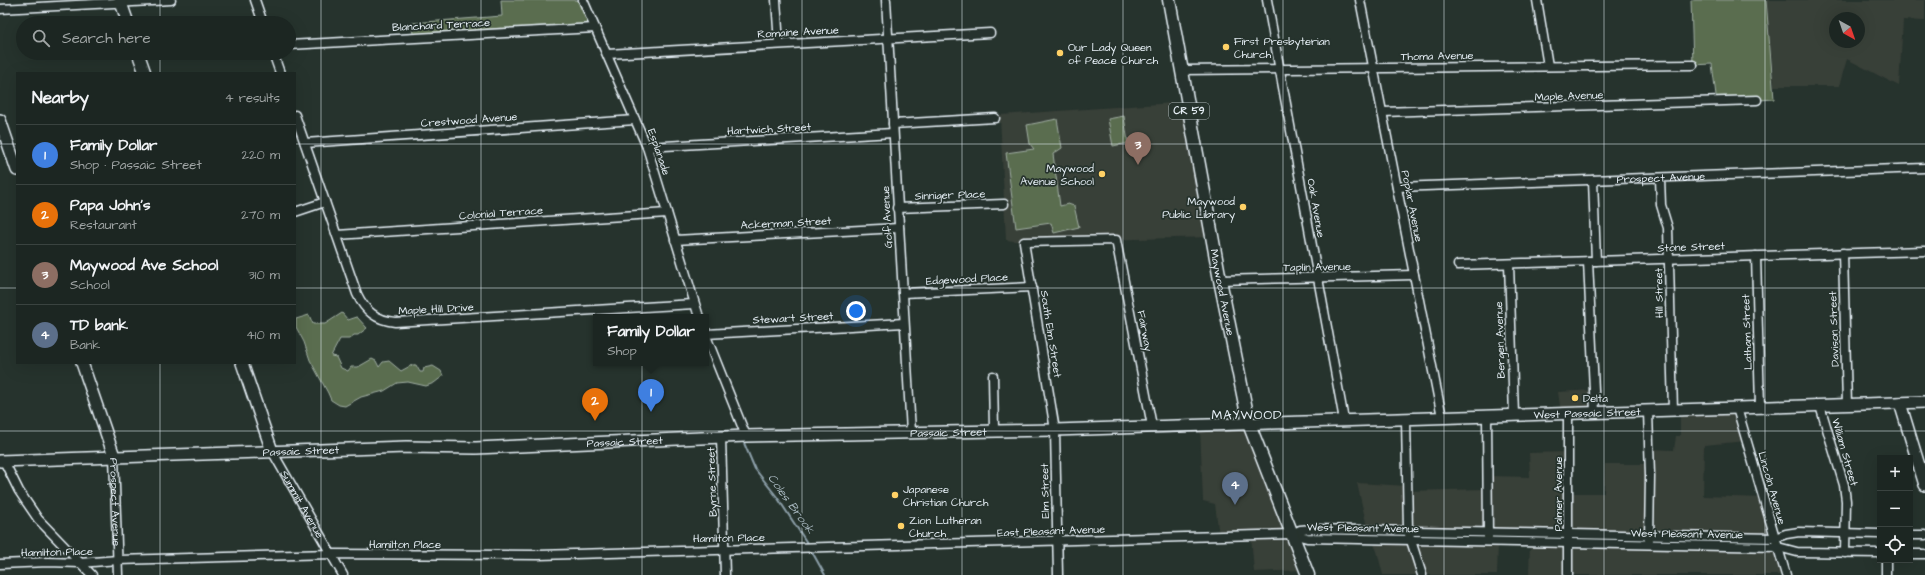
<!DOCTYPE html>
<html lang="en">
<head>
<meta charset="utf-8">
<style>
	:root { --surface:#1c2622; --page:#252e2a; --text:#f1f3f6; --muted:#a0a5a5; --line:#3a4340; --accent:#1a73e8 }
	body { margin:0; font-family:"Architects Daughter",sans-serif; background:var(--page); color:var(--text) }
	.controls { position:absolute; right:12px; bottom:12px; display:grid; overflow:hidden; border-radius:0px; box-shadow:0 4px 16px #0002 }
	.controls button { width:36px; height:36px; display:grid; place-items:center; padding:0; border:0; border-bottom:1px solid var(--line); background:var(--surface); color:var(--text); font:20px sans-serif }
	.compass { position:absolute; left:1829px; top:12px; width:36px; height:36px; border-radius:50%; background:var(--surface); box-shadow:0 4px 16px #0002; rotate:140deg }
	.you { position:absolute; left:856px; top:311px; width:14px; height:14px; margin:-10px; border:3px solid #fff; border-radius:50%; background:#1a73e8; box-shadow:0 0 0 6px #1a73e833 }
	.badge { display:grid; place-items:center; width:26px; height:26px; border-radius:50%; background:var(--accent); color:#fff; font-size:13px; font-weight:700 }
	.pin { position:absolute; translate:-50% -33px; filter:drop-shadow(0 1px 2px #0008) }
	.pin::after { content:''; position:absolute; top:21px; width:14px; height:12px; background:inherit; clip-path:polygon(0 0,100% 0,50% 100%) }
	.popup { position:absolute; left:593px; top:314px; width:116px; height:52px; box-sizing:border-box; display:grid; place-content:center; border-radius:0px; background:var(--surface); filter:drop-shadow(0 1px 3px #0005); font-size:13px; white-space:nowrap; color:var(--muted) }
	.popup b { font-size:15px; color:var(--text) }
	.popup::after { content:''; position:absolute; left:50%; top:100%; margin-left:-8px; border:8px solid transparent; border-top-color:var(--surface) }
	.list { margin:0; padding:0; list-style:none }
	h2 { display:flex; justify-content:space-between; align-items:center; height:52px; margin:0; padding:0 16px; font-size:17px }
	h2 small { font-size:13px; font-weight:400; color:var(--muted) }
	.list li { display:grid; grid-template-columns:26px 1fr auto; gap:12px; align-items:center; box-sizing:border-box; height:60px; padding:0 16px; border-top:1px solid var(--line) }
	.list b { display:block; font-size:15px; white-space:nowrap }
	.list p { margin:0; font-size:13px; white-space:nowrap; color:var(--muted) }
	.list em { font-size:13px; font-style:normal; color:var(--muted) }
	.icon { flex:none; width:22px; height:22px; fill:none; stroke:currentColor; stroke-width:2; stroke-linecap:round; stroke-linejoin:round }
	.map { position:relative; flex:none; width:1925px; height:575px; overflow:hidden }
	.search { position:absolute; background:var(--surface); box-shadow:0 4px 16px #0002; left:16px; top:16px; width:280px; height:44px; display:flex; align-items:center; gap:10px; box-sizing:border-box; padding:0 14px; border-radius:22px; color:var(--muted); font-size:15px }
	.panel { position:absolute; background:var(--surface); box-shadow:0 4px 16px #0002; left:16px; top:72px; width:280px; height:292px; border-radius:0px }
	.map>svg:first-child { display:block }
	.built { fill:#393f38; fill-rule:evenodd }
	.green { fill:#5a6d50; stroke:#a1afa4 }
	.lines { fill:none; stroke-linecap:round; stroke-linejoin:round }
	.stream { stroke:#8c9fa9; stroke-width:2 }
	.street-casing { stroke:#e8f1f8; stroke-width:11 }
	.secondary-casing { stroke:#e8f1f8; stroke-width:14 }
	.primary-casing { stroke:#e8f1f8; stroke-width:15 }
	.street { stroke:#26332d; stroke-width:8 }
	.secondary { stroke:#26332d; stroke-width:11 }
	.primary { stroke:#26332d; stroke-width:12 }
	.grid { fill:none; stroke:#e8f1f8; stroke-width:1; stroke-opacity:0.55 }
	.poi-dot { fill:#ffd166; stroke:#26332d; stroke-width:1.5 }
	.labels { text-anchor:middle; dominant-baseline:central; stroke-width:3.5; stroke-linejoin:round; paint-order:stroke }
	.shield { fill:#26332d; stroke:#aeb8bb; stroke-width:1 }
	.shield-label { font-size:10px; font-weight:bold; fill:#e8f1f8 }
	.street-label { font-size:11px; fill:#e8f1f8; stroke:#26332d }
	.poi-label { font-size:11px; fill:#e8f1f8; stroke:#26332d; text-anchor:start }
	.water-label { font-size:12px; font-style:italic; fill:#abbbc3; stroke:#26332d }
	.quarter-label { font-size:13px; letter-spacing:1px; fill:#e8f1f8; stroke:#26332d }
</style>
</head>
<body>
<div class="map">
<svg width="1925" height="575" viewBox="0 0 1925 575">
	<rect width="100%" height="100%" fill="#26332d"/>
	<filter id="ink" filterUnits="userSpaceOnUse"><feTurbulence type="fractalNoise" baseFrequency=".025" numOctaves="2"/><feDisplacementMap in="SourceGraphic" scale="8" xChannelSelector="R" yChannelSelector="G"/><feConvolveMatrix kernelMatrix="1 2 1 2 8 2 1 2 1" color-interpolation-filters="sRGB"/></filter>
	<g filter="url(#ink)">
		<!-- built -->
		<g class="built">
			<path d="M 1766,0 L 1925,0 L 1925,21 L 1903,20 L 1899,86 L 1847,59 L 1839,86 L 1774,86 ZM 1835,18 L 1859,18 L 1859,42 L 1835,42 Z"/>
			<polygon points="1188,102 1212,237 1024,242 1006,240 1000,115"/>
			<polygon points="1594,390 1595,412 1561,413 1558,392"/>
			<polygon points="1737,408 1747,441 1704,445 1703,496 1763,498 1786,575 1529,575 1530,543 1498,542 1497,575 1383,575 1377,551 1368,531 1357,483 1407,486 1408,491 1487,489 1487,476 1530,477 1529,453 1569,452 1569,493 1604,493 1605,464 1650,464 1649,449 1674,450 1676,436 1680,436 1680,409"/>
			<polygon points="1249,424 1306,570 1254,572 1251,535 1219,536 1215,504 1203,501 1200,425"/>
		</g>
		<!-- green -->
		<g class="green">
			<polygon points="501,0 583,0 595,28 503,32 502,28 413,35 412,23 502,16"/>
			<polygon points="1691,0 1766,0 1774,99 1717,103 1712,64 1693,65"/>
			<polygon points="1124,116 1128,143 1113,146 1108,119"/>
			<polygon points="1057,119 1062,148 1053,154 1060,206 1068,204 1074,206 1079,227 1054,233 1051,223 1016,228 1006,153 1034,149 1030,144 1027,125"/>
			<polygon points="342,313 348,320 357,317 367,328 358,335 354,335 349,339 340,339 331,356 336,357 341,368 348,371 351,367 358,367 372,359 376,361 379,367 383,362 389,361 401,371 412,365 416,365 420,372 423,372 424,368 433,366 441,371 443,376 434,383 426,386 408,382 397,383 384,391 361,397 345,406 339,405 331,400 328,393 310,360 304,342 296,327 296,319 309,315 313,324 325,324"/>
		</g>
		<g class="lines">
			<!-- stream -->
			<g class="stream">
				<polyline points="744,443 755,469 777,497 809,546"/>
				<polyline points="811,550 825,575"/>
			</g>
			<defs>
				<g id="street">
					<polyline points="255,0 263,23"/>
					<polyline points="583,0 647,147 699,317"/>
					<polyline points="776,0 779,44"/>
					<polyline points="886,0 911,432"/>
					<polyline points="1267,0 1344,420"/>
					<polyline points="1360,0 1442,417"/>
					<polyline points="1537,0 1548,66"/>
					<polyline points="0,9 171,0"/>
					<polyline points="289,45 595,28"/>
					<polyline points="273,53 280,73"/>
					<polyline points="607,54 990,33"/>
					<polyline points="1182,70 1693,65"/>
					<polyline points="1382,112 1757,100"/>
					<path d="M 295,115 L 357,294 C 365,311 376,320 395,322 L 694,304"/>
					<polyline points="893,124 995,118"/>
					<polyline points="305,143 635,120"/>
					<polyline points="647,147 893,133"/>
					<polyline points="1660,178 1661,205 1668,228 1673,410"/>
					<polyline points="1593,180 1596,261"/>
					<path id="s1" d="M 1397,187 L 1925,168"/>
					<polyline points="897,208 1004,204"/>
					<polyline points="295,212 325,202"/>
					<polyline points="337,235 667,213"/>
					<polyline points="675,240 899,228"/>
					<polyline points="1843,253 1847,405"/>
					<polyline points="1756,256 1760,407"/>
					<polyline points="1588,261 1595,412"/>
					<polyline points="1509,264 1514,415"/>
					<polyline points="1458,265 1925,251"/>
					<polyline points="1220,280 1414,275"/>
					<polyline points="903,293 1032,287"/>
					<polyline points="706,334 904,323"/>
					<polyline points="706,336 746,436"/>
					<polyline points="993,376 994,430"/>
					<polyline points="1820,406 1844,485 1846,501 1845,553"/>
					<polyline points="1737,408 1786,575"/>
					<polyline points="1648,411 1650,476 1649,540"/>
					<polyline points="1487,416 1488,537"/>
					<polyline points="1406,418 1408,531 1422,575"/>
					<polyline points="721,437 725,575"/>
					<path id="s2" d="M 272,451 L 343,575"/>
					<path id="s3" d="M 114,456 L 118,575"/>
					<polyline points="4,461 19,491 38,519 92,575"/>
					<polyline points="1292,534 1307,538 1778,547 1797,552 1880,553"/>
					<polyline points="1910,535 1925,535"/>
					<polyline points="1910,554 1925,554"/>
					<polyline points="0,564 48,562 80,563 118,560 331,554 539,555 1292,534 1300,530 1312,529 1775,538 1786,534 1799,532 1880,534"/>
					<polyline points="1058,575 1055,430 1024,242 1116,240 1152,426"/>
					<polyline points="1568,575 1568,413"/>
					<polyline points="1886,575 1886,560"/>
				</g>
				<g id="secondary">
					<polyline points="120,0 128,23"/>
					<polyline points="138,53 145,73"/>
					<polyline points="0,120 17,170"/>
					<polyline points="82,363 114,456"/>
					<polyline points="242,363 272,451"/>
					<polyline points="1900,403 1925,485"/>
					<path id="s4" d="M 0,461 L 406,447 L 476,448 L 746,436 L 1055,430 L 1925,402"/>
				</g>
				<g id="primary">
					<path id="s5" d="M 1169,0 L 1220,280 L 1249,424 L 1308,575"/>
				</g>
			</defs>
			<!-- street casing -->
			<use href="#street" class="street-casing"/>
			<!-- secondary casing -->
			<use href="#secondary" class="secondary-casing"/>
			<!-- primary casing -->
			<use href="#primary" class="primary-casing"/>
			<!-- street -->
			<use href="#street" class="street"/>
			<!-- secondary -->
			<use href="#secondary" class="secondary"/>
			<!-- primary -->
			<use href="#primary" class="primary"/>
		</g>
	</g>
	<!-- grid -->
	<path class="grid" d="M 160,0 L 160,23M 321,0 L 321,575M 481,0 L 481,575M 642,0 L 642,575M 802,0 L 802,575M 962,0 L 962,575M 1123,0 L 1123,575M 1283,0 L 1283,575M 1444,0 L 1444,575M 1604,0 L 1604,575M 1765,0 L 1765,575M 160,53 L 160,73M 0,144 L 17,144M 295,144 L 1925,144M 0,288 L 17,288M 295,288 L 1925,288M 160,363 L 160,575M 0,431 L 1925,431"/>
	<!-- markers -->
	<g class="poi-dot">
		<circle cx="1226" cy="47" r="4"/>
		<circle cx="1060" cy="53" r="4"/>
		<circle cx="1102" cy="174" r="4"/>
		<circle cx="1243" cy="207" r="4"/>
		<circle cx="1575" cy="398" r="4"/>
		<circle cx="895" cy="495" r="4"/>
		<circle cx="901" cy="526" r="4"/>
	</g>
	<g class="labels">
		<!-- shield labels -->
		<rect class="shield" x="1169" y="103" width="40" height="16" rx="3"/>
		<g class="shield-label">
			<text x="1189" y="111">CR 59</text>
		</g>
		<!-- street labels -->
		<g class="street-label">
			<text transform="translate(441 25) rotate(-3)">Blanchard Terrace</text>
			<text transform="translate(798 32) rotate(-3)">Romaine Avenue</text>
			<text transform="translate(1437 56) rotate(-1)">Thoma Avenue</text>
			<text transform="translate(1569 96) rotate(-2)">Maple Avenue</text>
			<text transform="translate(469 120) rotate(-4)">Crestwood Avenue</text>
			<text transform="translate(769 129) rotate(-3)">Hartwich Street</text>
			<text transform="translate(659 152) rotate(71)">Esplanade</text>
			<text stroke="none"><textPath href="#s1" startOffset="264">Prospect Avenue</textPath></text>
			<text transform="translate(950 195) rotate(-2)">Sinniger Place</text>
			<text transform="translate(1412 206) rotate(79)">Poplar Avenue</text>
			<text transform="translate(1316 208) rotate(80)">Oak Avenue</text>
			<text transform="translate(501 213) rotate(-4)">Colonial Terrace</text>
			<text transform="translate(887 217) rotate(-93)">Golf Avenue</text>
			<text transform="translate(786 223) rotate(-3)">Ackerman Street</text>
			<text transform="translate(1691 247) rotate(-2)">Stone Street</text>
			<text transform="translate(1317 267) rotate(-1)">Taplin Avenue</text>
			<text transform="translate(967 279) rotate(-3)">Edgewood Place</text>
			<text stroke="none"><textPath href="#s5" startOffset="297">Maywood Avenue</textPath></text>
			<text transform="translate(1659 293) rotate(-91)">Hill Street</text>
			<text transform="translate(436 309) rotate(-3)">Maple Hill Drive</text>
			<text transform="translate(793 318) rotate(-3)">Stewart Street</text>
			<text transform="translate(1834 329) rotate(-92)">Davison Street</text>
			<text transform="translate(1145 331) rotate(79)">Fairway</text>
			<text transform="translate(1747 332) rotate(-92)">Latham Street</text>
			<text transform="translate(1051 334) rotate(81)">South Elm Street</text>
			<text transform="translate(1500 340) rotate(-92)">Bergen Avenue</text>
			<text stroke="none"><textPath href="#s4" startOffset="1588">West Passaic Street</textPath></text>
			<text stroke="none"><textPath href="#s4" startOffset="949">Passaic Street</textPath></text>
			<text stroke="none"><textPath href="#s4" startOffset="625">Passaic Street</textPath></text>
			<text stroke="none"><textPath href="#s4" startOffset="301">Passaic Street</textPath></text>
			<text transform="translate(1845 452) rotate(74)">William Street</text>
			<text transform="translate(712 482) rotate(-92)">Byrne Street</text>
			<text transform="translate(1772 488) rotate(74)">Lincoln Avenue</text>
			<text transform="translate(1045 491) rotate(-91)">Elm Street</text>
			<text transform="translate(1558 494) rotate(-90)">Palmer Avenue</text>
			<text stroke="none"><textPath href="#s3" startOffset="46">Prospect Avenue</textPath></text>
			<text stroke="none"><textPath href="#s2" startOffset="61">Summit Avenue</textPath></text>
			<text transform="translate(1363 528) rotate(1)">West Pleasant Avenue</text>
			<text transform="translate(1051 531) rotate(-2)">East Pleasant Avenue</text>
			<text transform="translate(1687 534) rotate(1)">West Pleasant Avenue</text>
			<text transform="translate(729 538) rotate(-1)">Hamilton Place</text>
			<text x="405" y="544">Hamilton Place</text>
			<text transform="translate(57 552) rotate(-1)">Hamilton Place</text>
		</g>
		<!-- poi labels -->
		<g class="poi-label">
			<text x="1234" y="41">First Presbyterian<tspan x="1234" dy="13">Church</tspan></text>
			<text x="1068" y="47">Our Lady Queen<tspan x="1068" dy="13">of Peace Church</tspan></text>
			<text x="1094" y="168" text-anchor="end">Maywood<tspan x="1094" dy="13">Avenue School</tspan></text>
			<text x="1235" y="201" text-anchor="end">Maywood<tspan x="1235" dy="13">Public Library</tspan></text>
			<text x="1583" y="398">Delta</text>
			<text x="903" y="489">Japanese<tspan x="903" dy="13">Christian Church</tspan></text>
			<text x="909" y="520">Zion Lutheran<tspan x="909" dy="13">Church</tspan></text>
		</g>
		<!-- water labels -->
		<g class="water-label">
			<text transform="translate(791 504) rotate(54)">Coles Brook</text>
		</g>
		<!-- quarter labels -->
		<g class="quarter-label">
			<text x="1247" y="415">MAYWOOD</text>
		</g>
	</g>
</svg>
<div class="controls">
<button>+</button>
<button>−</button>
<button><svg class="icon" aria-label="locate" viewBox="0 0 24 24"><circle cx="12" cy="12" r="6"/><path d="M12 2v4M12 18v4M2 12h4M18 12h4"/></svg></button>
</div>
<svg class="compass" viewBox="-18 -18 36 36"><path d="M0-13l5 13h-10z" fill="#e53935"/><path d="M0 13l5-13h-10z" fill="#a0a5a5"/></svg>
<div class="you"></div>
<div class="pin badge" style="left:651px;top:412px;background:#3f7fe0">1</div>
<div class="popup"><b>Family Dollar</b>Shop</div>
<div class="pin badge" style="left:595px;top:421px;background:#e8710a">2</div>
<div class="pin badge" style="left:1138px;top:165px;background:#8d6e63">3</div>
<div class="pin badge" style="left:1235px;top:505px;background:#5c6f8a">4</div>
<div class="search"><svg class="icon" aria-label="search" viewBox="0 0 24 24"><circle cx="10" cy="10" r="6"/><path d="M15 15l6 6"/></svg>Search here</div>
<section class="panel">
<h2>Nearby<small>4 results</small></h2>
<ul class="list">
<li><span class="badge" style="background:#3f7fe0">1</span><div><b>Family Dollar</b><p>Shop · Passaic Street</p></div><em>220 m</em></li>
<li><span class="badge" style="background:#e8710a">2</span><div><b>Papa John's</b><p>Restaurant</p></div><em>270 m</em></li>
<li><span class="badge" style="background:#8d6e63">3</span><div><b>Maywood Ave School</b><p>School</p></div><em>310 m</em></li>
<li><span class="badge" style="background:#5c6f8a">4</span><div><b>TD bank</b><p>Bank</p></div><em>410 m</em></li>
</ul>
</section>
</div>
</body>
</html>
